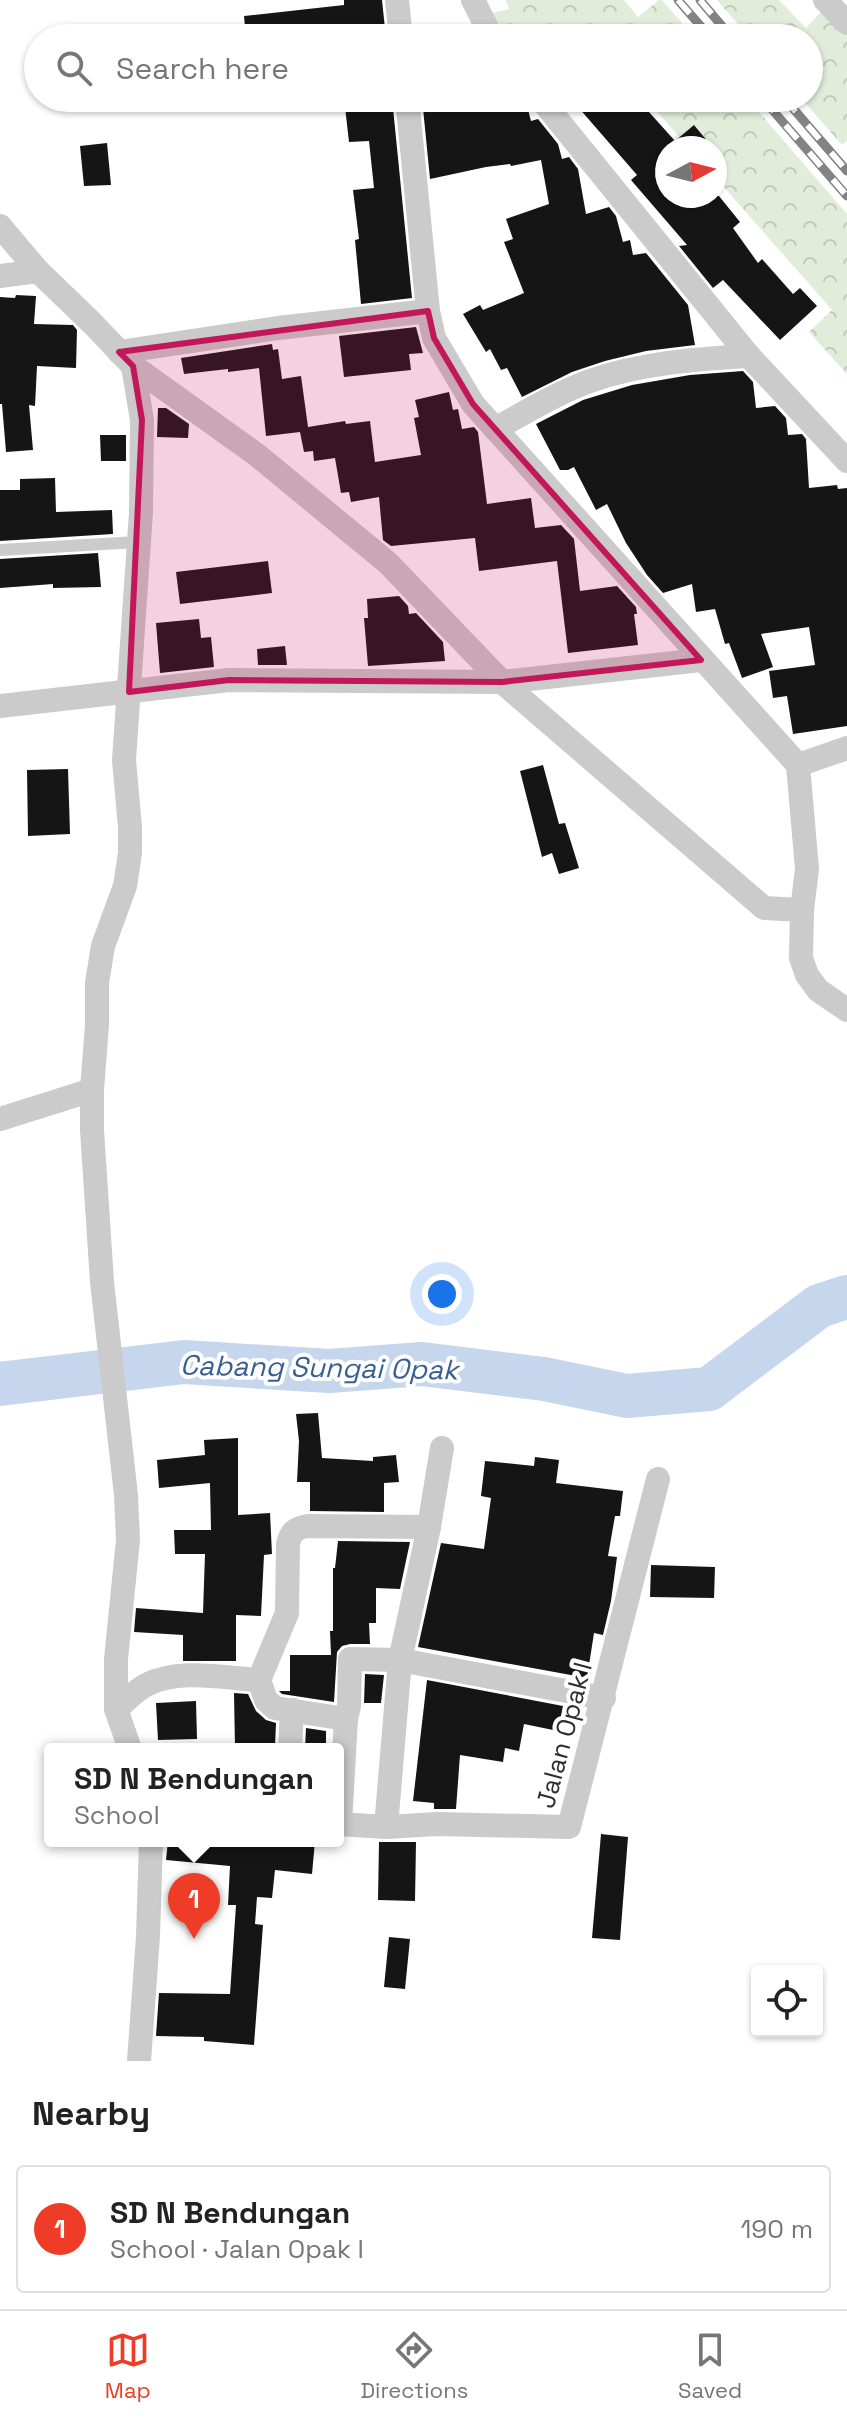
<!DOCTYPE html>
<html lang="en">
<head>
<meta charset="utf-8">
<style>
	:root { --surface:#fff; --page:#f6f6f6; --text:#222; --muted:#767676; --line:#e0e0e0; --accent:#ee3c26 }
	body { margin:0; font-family:"Space Grotesk",sans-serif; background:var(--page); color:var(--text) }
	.controls { position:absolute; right:24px; bottom:24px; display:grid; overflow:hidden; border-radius:8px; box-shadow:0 2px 6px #0004 }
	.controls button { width:72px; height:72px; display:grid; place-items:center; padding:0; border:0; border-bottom:2px solid var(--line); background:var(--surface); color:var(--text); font:40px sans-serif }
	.compass { position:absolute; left:655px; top:136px; width:72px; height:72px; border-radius:50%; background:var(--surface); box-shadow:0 2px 6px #0004; rotate:83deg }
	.you { position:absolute; left:442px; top:1294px; width:28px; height:28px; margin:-20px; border:6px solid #fff; border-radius:50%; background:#1a73e8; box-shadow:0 0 0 12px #1a73e833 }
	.badge { display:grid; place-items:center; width:52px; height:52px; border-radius:50%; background:var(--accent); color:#fff; font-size:26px; font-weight:700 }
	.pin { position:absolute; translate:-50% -66px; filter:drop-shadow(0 2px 4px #0008) }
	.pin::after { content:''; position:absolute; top:42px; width:28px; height:24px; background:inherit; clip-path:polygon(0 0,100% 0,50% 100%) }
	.popup { position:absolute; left:44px; top:1743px; width:300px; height:104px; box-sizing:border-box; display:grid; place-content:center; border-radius:8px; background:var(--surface); filter:drop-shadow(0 2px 6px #0005); font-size:26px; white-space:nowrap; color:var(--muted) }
	.popup b { font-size:30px; color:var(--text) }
	.popup::after { content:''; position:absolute; left:50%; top:100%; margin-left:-16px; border:16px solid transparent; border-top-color:var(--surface) }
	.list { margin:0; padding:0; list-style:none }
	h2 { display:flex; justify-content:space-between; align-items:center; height:104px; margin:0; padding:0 32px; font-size:34px }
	h2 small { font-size:26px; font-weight:400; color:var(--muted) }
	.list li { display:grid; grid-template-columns:52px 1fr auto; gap:24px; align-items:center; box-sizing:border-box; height:128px; margin:0 16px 16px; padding:0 16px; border:2px solid var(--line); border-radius:8px }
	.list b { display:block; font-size:30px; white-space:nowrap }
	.list p { margin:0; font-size:26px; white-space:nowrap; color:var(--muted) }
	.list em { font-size:26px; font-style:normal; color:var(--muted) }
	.icon { flex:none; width:44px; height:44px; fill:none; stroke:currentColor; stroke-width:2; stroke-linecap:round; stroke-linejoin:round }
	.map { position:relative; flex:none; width:847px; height:2061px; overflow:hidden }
	.search { position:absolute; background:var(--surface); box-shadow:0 2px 6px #0004; left:24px; right:24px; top:24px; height:88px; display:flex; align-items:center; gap:20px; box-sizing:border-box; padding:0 28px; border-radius:44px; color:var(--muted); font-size:30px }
	.sheet { height:248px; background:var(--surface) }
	nav { display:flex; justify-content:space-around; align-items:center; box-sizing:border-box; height:112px; border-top:2px solid var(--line); background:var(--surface); font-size:22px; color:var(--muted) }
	nav a { display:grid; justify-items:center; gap:4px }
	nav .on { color:var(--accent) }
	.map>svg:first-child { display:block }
	.forest { fill:url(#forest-crowns) }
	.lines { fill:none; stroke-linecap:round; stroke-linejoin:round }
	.river { stroke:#c5d6ed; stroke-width:44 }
	.building { fill:#151515 }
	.service { stroke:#cbcbcb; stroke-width:12 }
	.minor { stroke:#cbcbcb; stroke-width:24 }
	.rail-casing { stroke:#838383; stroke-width:9 }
	.rail { stroke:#fff; stroke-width:6; stroke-dasharray:18; stroke-linecap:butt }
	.marked { fill:#c2185b; fill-opacity:0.2; stroke:#c2185b; stroke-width:6; stroke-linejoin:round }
	.labels { text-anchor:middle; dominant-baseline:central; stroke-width:8; stroke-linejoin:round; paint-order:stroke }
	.street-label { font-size:26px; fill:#2e2e2e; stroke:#fff }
	.water-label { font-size:28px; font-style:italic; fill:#385f94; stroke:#fff }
</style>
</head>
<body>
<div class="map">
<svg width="847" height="2061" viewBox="0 0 847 2061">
	<defs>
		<pattern id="forest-crowns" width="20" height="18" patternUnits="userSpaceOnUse" patternTransform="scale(2)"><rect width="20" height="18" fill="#e1ecda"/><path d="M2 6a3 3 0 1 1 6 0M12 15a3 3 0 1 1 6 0" fill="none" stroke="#c1cbbb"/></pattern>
	</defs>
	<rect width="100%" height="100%" fill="#fff"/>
	<!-- forest -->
	<g class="forest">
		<polygon points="506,0 624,0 638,17 659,0 662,0 695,38 502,38 489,24 493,13 509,9"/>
		<polygon points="717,0 779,0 806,28 823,10 847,36 847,141 842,145 801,98 809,98 809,38 750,38"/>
		<polygon points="645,98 747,98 847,214 847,374 809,332 832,310 715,177 715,148 689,148"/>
	</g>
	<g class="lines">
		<!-- river -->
		<polyline class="river" points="0,1384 184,1362 329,1371 422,1364 544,1379 627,1396 709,1389 819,1306 847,1297"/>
	</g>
	<!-- building -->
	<g class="building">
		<polygon points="344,0 382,0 386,38 246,38 244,16 344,5"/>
		<polygon points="344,98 392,98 412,298 361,304 355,240 359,239 353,190 374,188 369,141 349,142"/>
		<polygon points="422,98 525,98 531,121 538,119 558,144 562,159 569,157 578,169 586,214 609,207 616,216 623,242 630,240 633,255 646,253 688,305 695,345 646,351 605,361 572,372 522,397 507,368 501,370 490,349 486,352 463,314 480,305 483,310 524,293 504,242 513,239 506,219 549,204 541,160 511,166 510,164 486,167 430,179"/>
		<polygon points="590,98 668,98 649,112 675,141 694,125 713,148 667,148 667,196 719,196 740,222 733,228 758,263 762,259 793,294 800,288 817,306 780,340 723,280 713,288 679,246 687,245 631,180 637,175 578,107"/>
		<polygon points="107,143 111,185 84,186 80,146"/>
		<polygon points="16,295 36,296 34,324 73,325 77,330 76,368 37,366 35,406 29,405 33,450 6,452 2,404 0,404 0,297 15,298"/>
		<polygon points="416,327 423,353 409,354 411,370 344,377 339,336"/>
		<polygon points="272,344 273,350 278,349 282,379 301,376 308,427 345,421 346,424 370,421 375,462 421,455 414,418 419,417 415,400 449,392 453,410 458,409 462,429 474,427 478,432 487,504 531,498 535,528 561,525 574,539 580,591 617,586 636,607 637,614 634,614 638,645 568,653 557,561 479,571 475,538 391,546 383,540 379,497 351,502 349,492 341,493 335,458 314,461 313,451 304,452 300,432 266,436 259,368 228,372 228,369 184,374 181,358"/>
		<polygon points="743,371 753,382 756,408 775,406 786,418 788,435 802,434 806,439 809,488 837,485 838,489 847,488 847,726 793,734 787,696 773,698 769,671 815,665 809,627 761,634 773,667 742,678 729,643 725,644 715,609 696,612 692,584 663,593 647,575 626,543 607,504 596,510 574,467 568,470 560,470 536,424 583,400 632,385 690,375"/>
		<polygon points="158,408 166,408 189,424 188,438 157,437"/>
		<polygon points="100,435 126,435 126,461 101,461"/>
		<polygon points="55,478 56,512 112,510 113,534 0,541 0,490 20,490 20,479"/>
		<polygon points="98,553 101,587 53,588 53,584 0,588 0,559"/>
		<polygon points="268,561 272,593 180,604 176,572"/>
		<polygon points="399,596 408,606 409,614 416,613 443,642 445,661 368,666 364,618 368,618 367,599"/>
		<polygon points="199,619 201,638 211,637 214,667 160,673 156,623"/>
		<polygon points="285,646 287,665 258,665 257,649"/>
		<polygon points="543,765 559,824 565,823 579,868 559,874 552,853 542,857 520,771"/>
		<polygon points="68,769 70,834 28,836 27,770"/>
		<polygon points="318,1413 322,1458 373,1461 373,1457 396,1455 399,1482 384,1483 384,1512 310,1511 310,1482 297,1482 299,1441 296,1414"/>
		<polygon points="238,1438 238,1515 270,1513 272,1554 264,1555 261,1616 236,1615 236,1661 183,1661 183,1635 134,1632 136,1608 203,1613 205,1554 175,1554 174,1530 211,1530 210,1483 159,1488 157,1460 205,1455 204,1440"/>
		<polygon points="535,1457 559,1460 556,1483 623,1491 620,1516 615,1516 608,1556 617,1557 611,1601 603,1635 594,1633 587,1678 418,1647 441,1543 484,1549 491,1498 481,1496 485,1461 534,1466"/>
		<polygon points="338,1541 410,1542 400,1589 376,1588 376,1623 369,1623 370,1644 350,1644 342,1646 337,1652 334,1702 282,1694 279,1691 290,1691 290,1655 331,1655 330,1631 333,1631 333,1568 335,1568"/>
		<polygon points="651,1565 715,1567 714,1598 650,1597"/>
		<polygon points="365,1674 384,1675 381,1703 364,1703"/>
		<polygon points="427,1680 563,1706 558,1731 524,1724 519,1751 505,1748 503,1762 460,1755 456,1809 434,1809 434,1803 413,1801"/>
		<polygon points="234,1693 248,1694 256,1711 266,1720 276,1723 275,1747 235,1748"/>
		<polygon points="196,1701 197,1739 158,1740 156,1703"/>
		<polygon points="306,1728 326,1731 326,1749 305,1749"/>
		<polygon points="601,1834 628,1837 620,1940 592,1938"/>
		<polygon points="168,1841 315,1841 312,1874 275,1870 272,1898 257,1897 255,1924 263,1925 254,2045 204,2041 204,2037 156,2036 159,1993 230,1994 236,1905 228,1905 230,1866 166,1860"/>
		<polygon points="379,1842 416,1842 415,1901 378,1900"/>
		<polygon points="389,1937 410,1939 405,1989 384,1987"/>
	</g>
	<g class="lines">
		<!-- service -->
		<polyline class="service" points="0,550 138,542"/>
		<!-- minor -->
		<g class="minor">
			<polyline points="397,0 401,38"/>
			<polyline points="473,0 492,38"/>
			<polyline points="825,0 847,23"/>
			<polyline points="407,98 428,311 434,338 473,404 798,765 807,869 802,910 801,958 807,975 818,990 847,1010"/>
			<polyline points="540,98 749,356 847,461"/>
			<polyline points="0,226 38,271 92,323 133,366 257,455 388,563 502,682 764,908 802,910"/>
			<polyline points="0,276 38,271"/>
			<polyline points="119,352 278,328 428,311"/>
			<path d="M 495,429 C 526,412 557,393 590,381 C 641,363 696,359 749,356"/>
			<polyline points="0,706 229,680 502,682 701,660"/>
			<polyline points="798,765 847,748"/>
			<polyline points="0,1119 92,1090"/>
			<path d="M 116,1709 C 126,1701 135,1691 146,1685 C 178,1668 224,1678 259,1680"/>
			<polyline points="346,1719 349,1706 350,1659 400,1660 604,1698"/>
			<polyline points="130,1749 116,1709 116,1659 128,1540 126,1495 102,1282 92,1130 92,1090 97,1025 97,983 103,946 125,886 130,853 130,827 124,760 141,512 142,420 133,366"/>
			<polyline points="290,1749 292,1710"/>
			<polyline points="338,1824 386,1827 437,1824 569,1827 658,1479"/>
			<path d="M 340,1824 L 346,1719 L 275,1708 L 266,1700 L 259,1680 L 287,1613 L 288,1544 C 291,1531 296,1528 308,1526 L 429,1527"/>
			<polyline points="386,1827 400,1660 429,1527 442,1448"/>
			<polyline points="139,2061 148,1936 151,1841"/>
		</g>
		<defs>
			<g id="rail">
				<polyline points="678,0 711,38"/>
				<polyline points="700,0 732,38"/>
				<polyline points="762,98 847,196"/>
				<polyline points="784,98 847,171"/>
			</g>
		</defs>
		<!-- rail casing -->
		<use href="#rail" class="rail-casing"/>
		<!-- rail -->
		<use href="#rail" class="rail"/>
	</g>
	<!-- marked area -->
	<path class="marked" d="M 428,311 L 434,338 L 473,404 L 701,660 L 502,682 L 229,680 L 129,692 L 142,420 L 133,366 L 119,352 Z"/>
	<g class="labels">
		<!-- street labels -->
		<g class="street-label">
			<text transform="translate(564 1735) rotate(-75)">Jalan Opak I</text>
		</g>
		<!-- water labels -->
		<g class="water-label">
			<text transform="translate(319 1367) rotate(1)">Cabang Sungai Opak</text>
		</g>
	</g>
</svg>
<div class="controls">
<button><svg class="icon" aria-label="locate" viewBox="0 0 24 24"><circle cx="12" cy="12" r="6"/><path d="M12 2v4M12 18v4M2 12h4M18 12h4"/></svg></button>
</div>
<svg class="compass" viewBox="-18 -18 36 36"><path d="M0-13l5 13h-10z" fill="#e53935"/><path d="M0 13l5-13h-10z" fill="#767676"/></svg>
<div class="you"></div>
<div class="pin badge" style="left:194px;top:1939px">1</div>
<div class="popup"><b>SD N Bendungan</b>School</div>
<div class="search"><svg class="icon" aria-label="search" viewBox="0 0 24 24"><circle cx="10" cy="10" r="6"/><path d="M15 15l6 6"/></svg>Search here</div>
</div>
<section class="sheet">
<h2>Nearby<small></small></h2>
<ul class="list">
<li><span class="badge">1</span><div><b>SD N Bendungan</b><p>School · Jalan Opak I</p></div><em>190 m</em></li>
</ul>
</section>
<nav>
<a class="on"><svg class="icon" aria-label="map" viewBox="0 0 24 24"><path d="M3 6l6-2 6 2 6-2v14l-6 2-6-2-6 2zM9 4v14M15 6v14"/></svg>Map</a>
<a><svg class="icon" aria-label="directions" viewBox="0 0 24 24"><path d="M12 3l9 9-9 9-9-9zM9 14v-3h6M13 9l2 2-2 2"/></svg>Directions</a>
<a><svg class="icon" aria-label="saved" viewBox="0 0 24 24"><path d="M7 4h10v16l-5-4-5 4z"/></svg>Saved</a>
</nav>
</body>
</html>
